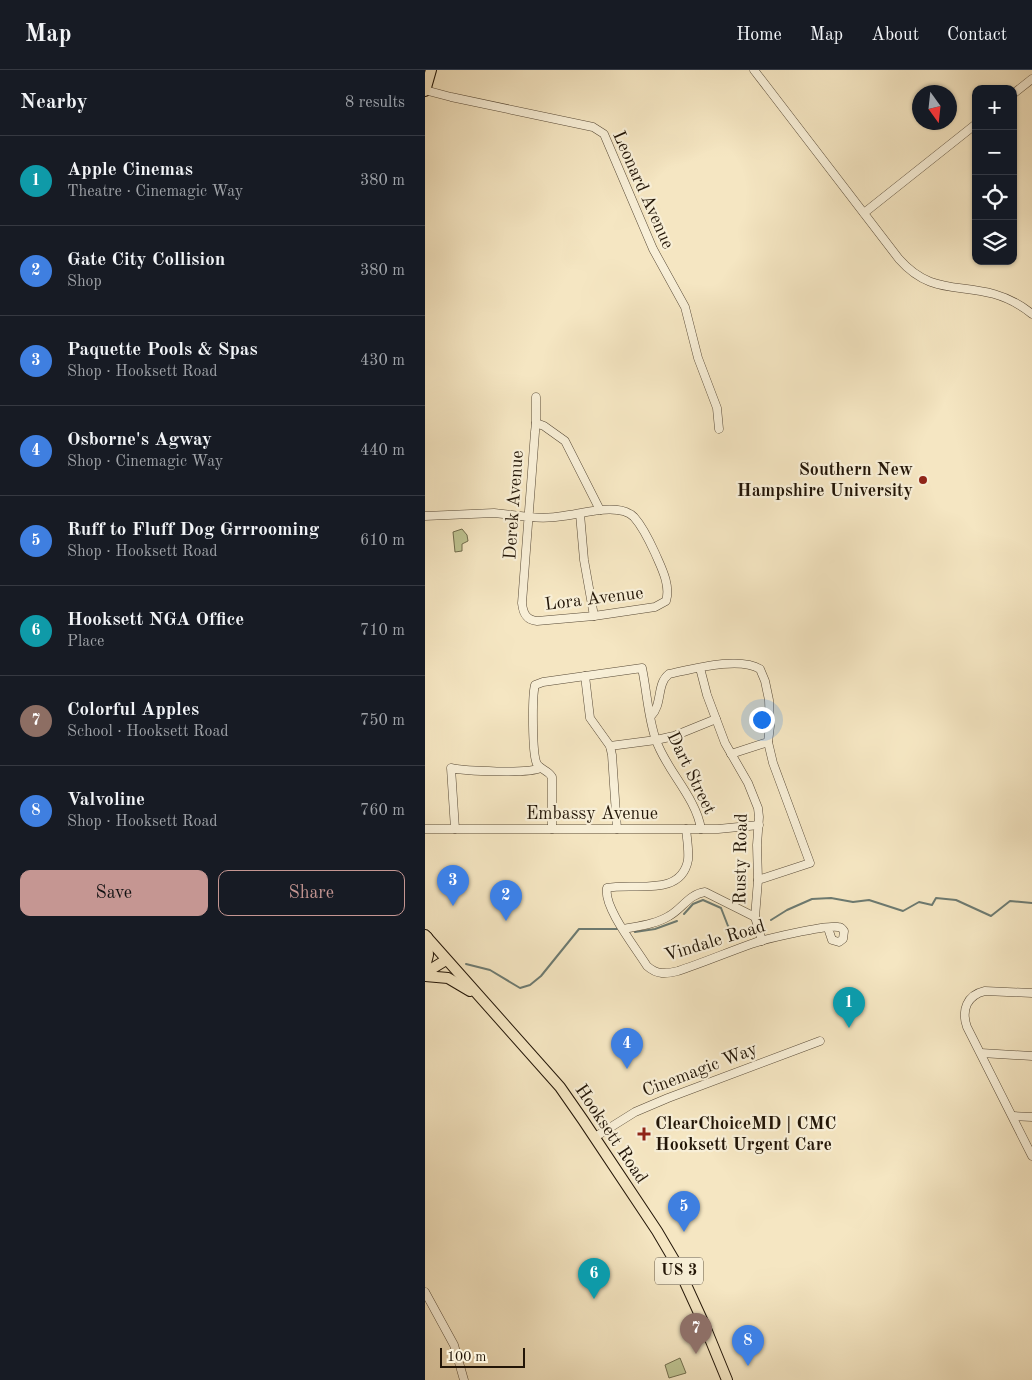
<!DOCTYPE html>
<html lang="en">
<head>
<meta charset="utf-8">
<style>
	:root { --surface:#171b24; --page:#242831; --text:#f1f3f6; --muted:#9ea1a6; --line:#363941; --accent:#c59692 }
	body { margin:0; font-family:"Old Standard TT",serif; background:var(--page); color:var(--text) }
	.controls { position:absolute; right:15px; top:15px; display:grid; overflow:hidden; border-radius:10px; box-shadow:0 1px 4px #0004 }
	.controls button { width:45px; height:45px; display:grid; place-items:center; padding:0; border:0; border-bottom:1px solid var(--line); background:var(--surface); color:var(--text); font:25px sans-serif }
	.compass { position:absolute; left:487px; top:15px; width:45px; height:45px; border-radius:50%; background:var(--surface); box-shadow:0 1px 4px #0004; rotate:165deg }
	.scale { position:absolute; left:15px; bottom:12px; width:85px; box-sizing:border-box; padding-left:5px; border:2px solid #221507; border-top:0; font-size:14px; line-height:18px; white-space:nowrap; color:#221507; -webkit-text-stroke:4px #f8efd7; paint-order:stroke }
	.you { position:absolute; left:336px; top:649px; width:18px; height:18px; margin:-12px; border:4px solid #fff; border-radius:50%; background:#1a73e8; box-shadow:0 0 0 8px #1a73e833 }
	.badge { display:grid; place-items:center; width:32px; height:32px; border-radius:50%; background:var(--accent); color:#fff; font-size:16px; font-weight:700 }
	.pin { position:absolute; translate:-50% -41px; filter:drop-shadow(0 1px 2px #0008) }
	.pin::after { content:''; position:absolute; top:26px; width:18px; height:15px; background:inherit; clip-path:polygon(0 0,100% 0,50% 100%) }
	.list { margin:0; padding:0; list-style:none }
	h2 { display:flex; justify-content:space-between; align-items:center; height:65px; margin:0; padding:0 20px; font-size:21px }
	h2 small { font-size:16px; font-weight:400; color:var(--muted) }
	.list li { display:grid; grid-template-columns:32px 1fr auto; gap:15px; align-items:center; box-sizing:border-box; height:90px; padding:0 20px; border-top:1px solid var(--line) }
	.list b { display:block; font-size:19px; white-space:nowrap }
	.list p { margin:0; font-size:16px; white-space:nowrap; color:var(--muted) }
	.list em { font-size:16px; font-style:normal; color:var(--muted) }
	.actions { display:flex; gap:10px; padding:15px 20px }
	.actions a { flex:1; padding:11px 0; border:1px solid var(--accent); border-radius:10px; text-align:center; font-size:18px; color:var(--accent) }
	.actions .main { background:var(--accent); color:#111 }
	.icon { flex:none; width:28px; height:28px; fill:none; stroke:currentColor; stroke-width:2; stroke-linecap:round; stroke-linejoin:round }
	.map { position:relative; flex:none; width:607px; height:1310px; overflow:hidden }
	header { display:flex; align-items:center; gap:30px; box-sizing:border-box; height:70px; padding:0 25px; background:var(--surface); border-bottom:1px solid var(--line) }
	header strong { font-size:24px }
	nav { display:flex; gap:28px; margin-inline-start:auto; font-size:18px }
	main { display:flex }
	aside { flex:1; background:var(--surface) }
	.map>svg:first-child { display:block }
	.green { fill:#bec492; stroke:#706c4c }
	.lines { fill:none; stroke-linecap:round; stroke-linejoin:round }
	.stream { stroke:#6c7a71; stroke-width:2 }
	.minor-casing { stroke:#574936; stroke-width:9 }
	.major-casing { stroke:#221507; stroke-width:12 }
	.minor { stroke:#f8efd7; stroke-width:8 }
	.major { stroke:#f5e6c2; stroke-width:10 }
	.poi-dot { fill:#8f2418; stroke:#f8efd7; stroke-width:2 }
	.labels { text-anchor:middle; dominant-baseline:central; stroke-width:4.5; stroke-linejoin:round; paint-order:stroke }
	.shield { fill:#f8efd7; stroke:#625645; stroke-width:1 }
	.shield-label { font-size:16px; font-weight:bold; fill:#221507 }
	.street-label { font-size:18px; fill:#221507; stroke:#f8efd7 }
	.poi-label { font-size:18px; font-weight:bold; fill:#221507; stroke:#f8efd7; text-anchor:end }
</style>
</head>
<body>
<header>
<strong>Map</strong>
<nav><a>Home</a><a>Map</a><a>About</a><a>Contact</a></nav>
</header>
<main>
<aside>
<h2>Nearby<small>8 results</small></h2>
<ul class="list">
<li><span class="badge" style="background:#0f9aa8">1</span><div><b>Apple Cinemas</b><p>Theatre · Cinemagic Way</p></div><em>380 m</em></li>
<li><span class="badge" style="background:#3f7fe0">2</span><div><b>Gate City Collision</b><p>Shop</p></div><em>380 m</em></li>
<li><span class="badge" style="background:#3f7fe0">3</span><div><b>Paquette Pools &amp; Spas</b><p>Shop · Hooksett Road</p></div><em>430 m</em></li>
<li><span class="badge" style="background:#3f7fe0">4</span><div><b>Osborne's Agway</b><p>Shop · Cinemagic Way</p></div><em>440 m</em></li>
<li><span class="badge" style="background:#3f7fe0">5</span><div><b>Ruff to Fluff Dog Grrrooming</b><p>Shop · Hooksett Road</p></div><em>610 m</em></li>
<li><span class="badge" style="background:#0f9aa8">6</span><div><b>Hooksett NGA Office</b><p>Place</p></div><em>710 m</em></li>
<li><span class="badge" style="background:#8d6e63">7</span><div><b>Colorful Apples</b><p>School · Hooksett Road</p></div><em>750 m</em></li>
<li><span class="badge" style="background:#3f7fe0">8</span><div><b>Valvoline</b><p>Shop · Hooksett Road</p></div><em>760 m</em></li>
</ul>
<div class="actions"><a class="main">Save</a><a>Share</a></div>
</aside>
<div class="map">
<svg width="607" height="1310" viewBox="0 0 607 1310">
	<rect width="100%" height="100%" fill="#f5e6c2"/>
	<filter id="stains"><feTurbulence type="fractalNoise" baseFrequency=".004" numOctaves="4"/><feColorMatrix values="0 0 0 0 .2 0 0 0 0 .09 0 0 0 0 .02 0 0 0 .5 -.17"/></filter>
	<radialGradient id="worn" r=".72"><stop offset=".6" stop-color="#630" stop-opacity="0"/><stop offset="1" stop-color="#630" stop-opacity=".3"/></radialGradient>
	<!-- green -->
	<g class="green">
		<polygon points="37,459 42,465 43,471 37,474 37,481 30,482 28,462"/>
		<polygon points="255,1288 261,1303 244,1308 240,1295"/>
	</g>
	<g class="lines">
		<!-- stream -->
		<g class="stream">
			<polyline points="259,844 268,834 278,830 296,838 303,856 315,865 328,862"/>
			<polyline points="346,850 362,840 387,829 406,828 428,832 444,830 478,841 494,832 507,835 511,828 531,830 566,846 585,831 607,833"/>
			<polyline points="210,862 230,859 252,851"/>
			<polyline points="41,894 65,900 95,918 105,915 116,906 154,859 192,859"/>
		</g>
		<defs>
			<g id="minor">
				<path d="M 329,0 L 474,189 C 504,223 530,214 569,224 C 583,228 596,235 607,244"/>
				<polyline points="0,20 26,27 168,57 179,64 228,179 260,237 273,288 292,338 294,359"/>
				<polyline points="588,24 607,9"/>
				<polyline points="439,143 551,54"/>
				<polyline points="111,353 119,356 140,371 175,440"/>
				<polyline points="155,444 159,490 169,546"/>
				<path d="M 0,446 L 69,443 L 104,447 C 115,448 127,448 138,446 C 157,444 194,432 209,447 C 217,456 225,472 230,483 C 236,497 246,515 241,531 L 230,537 L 169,546 L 112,551 C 101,550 98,543 97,533 L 110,362 L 111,353 L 111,327"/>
				<polyline points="275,598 282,625 300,673 323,713 333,738 334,747 332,775 333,810 330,847 337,871"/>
				<polyline points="160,606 165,648 185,676 187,685 192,759"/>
				<path d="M 226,646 C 238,634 231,614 244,604 C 268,599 314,586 335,599 L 340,611 L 344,630 L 345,656 L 343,672 L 348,693 L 385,793 L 333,810"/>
				<polyline points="185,676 231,670 249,666 291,649"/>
				<polyline points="306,684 343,672"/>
				<polyline points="0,759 293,759 334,755"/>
				<path d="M 30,759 L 26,698 C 40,701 104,704 115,698"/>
				<path d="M 127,759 L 127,707 C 123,700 116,700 112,694 C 107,685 107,626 110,615 L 118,612 L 217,598 C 222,622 223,648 231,670 C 241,700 271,727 276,759"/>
				<path d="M 261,759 C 262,769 264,780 263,790 C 256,828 208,812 182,818 C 178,837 211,878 222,896 C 232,905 241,904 253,901 C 277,893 301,883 326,874 C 339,869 401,855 413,857 C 417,857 417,859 419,861 L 418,869 L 414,872 L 407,870 L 403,858"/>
				<path d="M 199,859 C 214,856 231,854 244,846 C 257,839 264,824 280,822 L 330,847"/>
				<path d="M 607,923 L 560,921 C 542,925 536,940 542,957 L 607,1086"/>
				<polyline points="556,983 607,986"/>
				<polyline points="588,1046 607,1047"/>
				<polyline points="170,1067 210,1042 243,1028 395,971"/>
				<polyline points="0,1222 29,1275 39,1310"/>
			</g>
			<g id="major">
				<polyline points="0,21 6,0"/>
				<polyline points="0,865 135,1017 158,1050 232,1161 252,1195 279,1254 302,1310"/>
				<polyline points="0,897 3,885 2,867"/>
				<polyline points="0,903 21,890"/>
				<polyline points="0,906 23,908 45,921"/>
			</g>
		</defs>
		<!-- minor casing -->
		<use href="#minor" class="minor-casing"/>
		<!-- major casing -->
		<use href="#major" class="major-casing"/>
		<!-- minor -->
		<use href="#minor" class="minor"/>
		<!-- major -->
		<use href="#major" class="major"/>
	</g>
	<!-- markers -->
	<g class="poi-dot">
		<circle cx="498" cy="410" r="5"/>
		<path d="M216.5 1056.5h5v5h5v5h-5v5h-5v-5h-5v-5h5z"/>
	</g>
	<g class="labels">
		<!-- shield labels -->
		<rect class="shield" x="230" y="1187.5" width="48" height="27" rx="4"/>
		<g class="shield-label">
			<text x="254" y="1201">US 3</text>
		</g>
		<!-- street labels -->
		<g class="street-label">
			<text transform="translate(218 120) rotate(66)">Leonard Avenue</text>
			<text transform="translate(89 435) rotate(-86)">Derek Avenue</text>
			<text transform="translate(169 529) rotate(-7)">Lora Avenue</text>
			<text transform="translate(266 703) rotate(64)">Dart Street</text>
			<text x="167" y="744">Embassy Avenue</text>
			<text transform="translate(316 789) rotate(-89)">Rusty Road</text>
			<text transform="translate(290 871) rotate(-17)">Vindale Road</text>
			<text transform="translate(275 1000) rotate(-21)">Cinemagic Way</text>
			<text transform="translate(186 1064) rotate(56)">Hooksett Road</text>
		</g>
		<!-- poi labels -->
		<g class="poi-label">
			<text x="488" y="400">Southern New<tspan x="488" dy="21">Hampshire University</tspan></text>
			<text x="230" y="1054" text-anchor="start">ClearChoiceMD | CMC<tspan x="230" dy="21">Hooksett Urgent Care</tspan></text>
		</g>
	</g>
	<rect width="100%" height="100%" filter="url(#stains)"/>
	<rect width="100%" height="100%" fill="url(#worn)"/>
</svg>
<div class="controls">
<button>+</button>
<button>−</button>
<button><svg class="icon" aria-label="locate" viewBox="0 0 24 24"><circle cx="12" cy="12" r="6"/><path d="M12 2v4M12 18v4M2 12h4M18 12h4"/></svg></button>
<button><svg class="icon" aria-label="layers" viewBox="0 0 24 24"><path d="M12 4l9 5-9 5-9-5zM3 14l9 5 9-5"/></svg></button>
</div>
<svg class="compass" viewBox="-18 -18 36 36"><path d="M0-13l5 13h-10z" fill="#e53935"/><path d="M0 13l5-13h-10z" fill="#9ea1a6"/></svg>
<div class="scale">100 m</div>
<div class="you"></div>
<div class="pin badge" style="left:424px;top:958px;background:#0f9aa8">1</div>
<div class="pin badge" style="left:81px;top:851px;background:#3f7fe0">2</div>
<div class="pin badge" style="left:28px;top:836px;background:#3f7fe0">3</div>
<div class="pin badge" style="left:202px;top:999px;background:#3f7fe0">4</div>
<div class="pin badge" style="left:259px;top:1162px;background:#3f7fe0">5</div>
<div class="pin badge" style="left:169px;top:1229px;background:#0f9aa8">6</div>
<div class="pin badge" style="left:271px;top:1284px;background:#8d6e63">7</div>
<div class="pin badge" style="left:323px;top:1296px;background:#3f7fe0">8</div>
</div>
</main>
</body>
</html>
